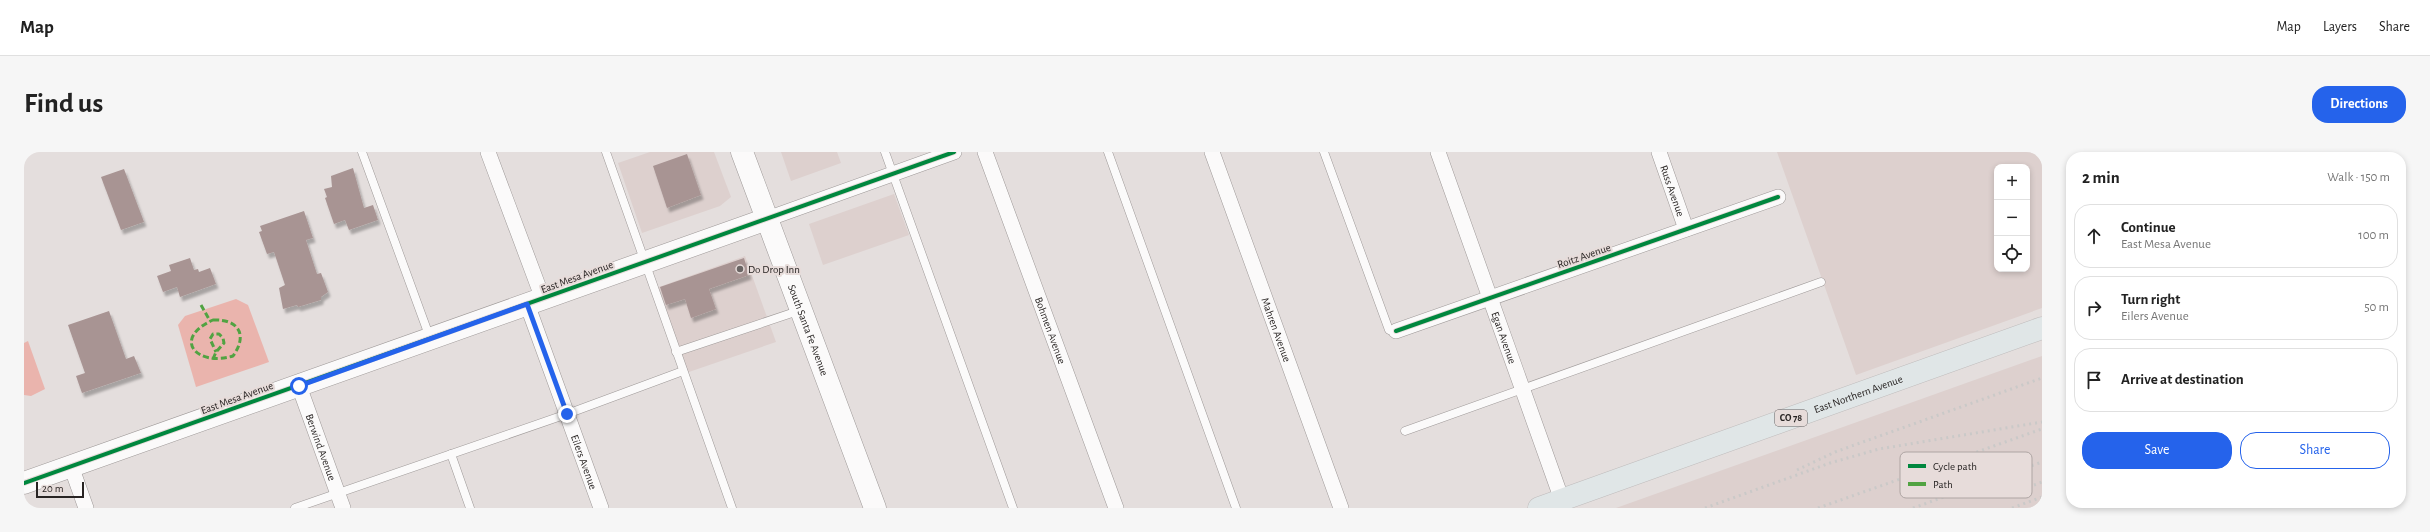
<!DOCTYPE html>
<html lang="en">
<head>
<meta charset="utf-8">
<style>
	:root { --surface:#fff; --page:#f6f6f6; --text:#222; --muted:#767676; --line:#e0e0e0; --accent:#2563eb }
	body { margin:0; font-family:"Alegreya Sans",sans-serif; background:var(--page); color:var(--text) }
	.controls { position:absolute; right:12px; top:12px; display:grid; overflow:hidden; border-radius:8px; box-shadow:0 2px 6px #0003 }
	.controls button { width:36px; height:36px; display:grid; place-items:center; padding:0; border:0; border-bottom:1px solid var(--line); background:var(--surface); color:var(--text); font:20px sans-serif }
	.scale { position:absolute; left:12px; bottom:10px; width:48px; box-sizing:border-box; padding-left:4px; border:2px solid #282423; border-top:0; font-size:11px; line-height:14px; white-space:nowrap; color:#282423; -webkit-text-stroke:3px #e7dcda; paint-order:stroke }
	.stop { position:absolute; width:12px; height:12px; margin:-9px; border:3px solid #2563eb; border-radius:50%; background:#fff }
	.stop.end { background:#2563eb; border-color:#fff; box-shadow:0 1px 4px #0008 }
	.list { margin:0; padding:0; list-style:none }
	h2 { display:flex; justify-content:space-between; align-items:center; height:52px; margin:0; padding:0 16px; font-size:17px }
	h2 small { font-size:13px; font-weight:400; color:var(--muted) }
	.list li { display:grid; grid-template-columns:26px 1fr auto; gap:12px; align-items:center; box-sizing:border-box; height:64px; margin:0 8px 8px; padding:0 8px; border:1px solid var(--line); border-radius:16px }
	.list b { display:block; font-size:15px; white-space:nowrap }
	.list p { margin:0; font-size:13px; white-space:nowrap; color:var(--muted) }
	.list em { font-size:13px; font-style:normal; color:var(--muted) }
	.actions { display:flex; gap:8px; padding:12px 16px }
	.actions a { flex:1; padding:9px 0; border:1px solid var(--accent); border-radius:16px; text-align:center; font-size:14px; color:var(--accent) }
	.actions .main { background:var(--accent); color:#fff }
	.icon { flex:none; width:22px; height:22px; fill:none; stroke:currentColor; stroke-width:2; stroke-linecap:round; stroke-linejoin:round }
	.map { position:relative; flex:none; width:2018px; height:356px; overflow:hidden; border-radius:16px }
	header { display:flex; align-items:center; gap:24px; box-sizing:border-box; height:56px; padding:0 20px; background:var(--surface); border-bottom:1px solid var(--line) }
	header strong { font-size:19px }
	nav { display:flex; gap:22px; margin-inline-start:auto; font-size:14px }
	.intro { display:flex; align-items:center; justify-content:space-between; box-sizing:border-box; height:96px; padding:0 24px }
	h1 { margin:0; font-size:28px }
	.button { padding:10px 18px; border-radius:16px; background:var(--accent); color:#fff; font-size:14px; font-weight:700 }
	main { display:flex; gap:24px; padding:0 24px }
	aside { flex:1; background:var(--surface); border-radius:16px; box-shadow:0 2px 6px #0003 }
	.map>svg:first-child { display:block }
	.built { fill:#ddd0ce; fill-rule:evenodd }
	.green { fill:#eab4ad }
	.building { fill:#a89493; filter:url(#shadow) }
	.lines { fill:none; stroke-linecap:round; stroke-linejoin:round }
	.lane-casing { stroke:#9e9998; stroke-width:9 }
	.street-casing { stroke:#9e9998; stroke-width:16 }
	.secondary-casing { stroke:#9e9998; stroke-width:23 }
	.primary-casing { stroke:#bebbbb; stroke-width:23 }
	.lane { stroke:#fbfafa; stroke-width:8 }
	.street { stroke:#fbfafa; stroke-width:15 }
	.secondary { stroke:#fbfafa; stroke-width:22 }
	.primary { stroke:#e0e6e7; stroke-width:22 }
	.rail { stroke:#cac9c8; stroke-width:3; stroke-dasharray:2 4; stroke-linecap:butt }
	.quiet { stroke:#51a342; stroke-width:3; stroke-dasharray:6 3; stroke-linecap:butt }
	.cycleway-casing { stroke:#e7dcda; stroke-width:6 }
	.cycleway { stroke:#00873e; stroke-width:4 }
	.route { stroke:#2563eb; stroke-width:5 }
	.poi-dot { fill:#6a6564; stroke:#e7dcda; stroke-width:1.5 }
	.labels { text-anchor:middle; dominant-baseline:central; stroke-width:4; stroke-linejoin:round; paint-order:stroke }
	.shield { fill:#e7dcda; stroke:#615b5a; stroke-width:1 }
	.shield-label { font-size:10px; font-weight:bold; fill:#282423 }
	.street-label { font-size:11px; fill:#282423; stroke:#e7dcda }
	.poi-label { font-size:11px; fill:#282423; stroke:#e7dcda; text-anchor:start }
	.key { fill:#e7dcda; stroke:#aea5a3; stroke-width:1 }
	.key-label { font-size:11px; fill:#282423 }
</style>
</head>
<body>
<header>
<strong>Map</strong>
<nav><a>Map</a><a>Layers</a><a>Share</a></nav>
</header>
<div class="intro"><h1>Find us</h1><a class="button">Directions</a></div>
<main>
<div class="map">
<svg width="2018" height="356" viewBox="0 0 2018 356">
	<defs>
		<filter id="shadow"><feDropShadow dx="2.5" dy="4.5" stdDeviation="1" flood-color="#0004"/></filter>
	</defs>
	<rect width="100%" height="100%" fill="#e4dedd"/>
	<!-- built -->
	<g class="built">
		<polygon points="626,0 690,0 707,45 696,54 618,81 594,11"/>
		<polygon points="757,0 813,0 817,11 767,29"/>
		<path d="M 1753,0 L 2018,0 L 2018,156 L 1832,223 ZM 1973,15 L 2003,15 L 2003,117 L 1973,117 Z"/>
		<polygon points="870,42 885,83 799,113 785,72"/>
		<polygon points="721,104 752,190 662,221 632,136"/>
		<polygon points="2018,204 2018,356 1592,356"/>
	</g>
	<!-- green -->
	<g class="green">
		<polygon points="212,147 224,153 245,210 172,235 154,173 161,164"/>
		<polygon points="4,189 21,237 7,244 0,243 0,191"/>
	</g>
	<!-- building -->
	<g class="building">
		<polygon points="663,2 677,43 643,56 629,14"/>
		<polygon points="329,16 340,56 349,53 354,68 325,78 321,68 310,72 301,46 303,45 300,37 308,35 307,24"/>
		<polygon points="100,17 120,70 97,78 77,25"/>
		<polygon points="280,59 289,86 282,88 293,122 297,121 304,140 297,145 297,148 274,155 273,153 259,157 255,136 261,133 250,100 243,102 235,80 238,79 236,74"/>
		<polygon points="166,106 170,118 174,117 175,120 186,116 192,132 156,145 153,135 139,140 133,124 147,119 145,113"/>
		<polygon points="720,106 725,123 685,137 692,157 667,166 661,147 642,153 636,135"/>
		<polygon points="85,159 102,207 110,204 117,221 58,241 52,224 61,221 44,173"/>
	</g>
	<g class="lines">
		<defs>
			<g id="lane">
				<polyline points="338,0 406,186"/>
				<polyline points="582,0 708,356"/>
				<polyline points="861,0 989,356"/>
				<polyline points="1084,0 1212,356"/>
				<polyline points="1300,0 1365,178 1372,179"/>
				<polyline points="652,200 777,158"/>
				<polyline points="1381,279 1797,130"/>
				<polyline points="427,302 446,356"/>
				<polyline points="271,356 543,262 659,219"/>
			</g>
			<g id="street">
				<polyline points="464,0 519,147"/>
				<path id="s1" d="M 961,0 L 1092,356"/>
				<path id="s2" d="M 1188,0 L 1317,356"/>
				<path id="s3" d="M 1414,0 L 1538,348"/>
				<path id="s4" d="M 1635,0 L 1662,77"/>
				<polyline points="743,67 930,0"/>
				<path id="s5" d="M 503,152 L 577,356"/>
				<polyline points="1372,179 1754,45"/>
				<path id="s6" d="M 275,234 L 319,356"/>
				<polyline points="47,314 62,356"/>
			</g>
			<g id="secondary">
				<path id="s7" d="M 718,0 L 851,356"/>
				<polyline points="0,331 743,67"/>
			</g>
			<g id="primary">
				<path id="s8" d="M 1515,356 L 2018,176"/>
			</g>
		</defs>
		<!-- lane casing -->
		<use href="#lane" class="lane-casing"/>
		<!-- street casing -->
		<use href="#street" class="street-casing"/>
		<!-- secondary casing -->
		<use href="#secondary" class="secondary-casing"/>
		<!-- primary casing -->
		<use href="#primary" class="primary-casing"/>
		<!-- lane -->
		<use href="#lane" class="lane"/>
		<!-- street -->
		<use href="#street" class="street"/>
		<!-- secondary -->
		<use href="#secondary" class="secondary"/>
		<!-- primary -->
		<use href="#primary" class="primary"/>
		<!-- rail -->
		<g class="rail">
			<polyline points="1773,318 1811,300 2018,226"/>
			<polyline points="2010,333 2018,330"/>
			<polyline points="1681,356 1806,311 1855,297 2018,270"/>
			<polyline points="1794,356 2018,277"/>
			<polyline points="1889,356 2018,310"/>
			<polyline points="1988,356 2018,345"/>
		</g>
		<!-- quiet -->
		<g class="quiet">
			<polyline points="177,153 186,169"/>
			<path d="M 189,168 C 215,167 224,183 209,204 C 173,215 147,187 189,168 Z"/>
			<polyline points="189,207 192,200 200,191 199,186 195,182 189,182 186,187 192,200"/>
		</g>
		<defs>
			<g id="cycleway">
				<polyline points="1372,179 1754,45"/>
				<polyline points="0,331 930,0"/>
			</g>
		</defs>
		<!-- cycleway casing -->
		<use href="#cycleway" class="cycleway-casing"/>
		<!-- cycleway -->
		<use href="#cycleway" class="cycleway"/>
	</g>
	<g class="lines">
		<!-- route -->
		<polyline class="route" points="275,234 503,152 543,262"/>
	</g>
	<!-- markers -->
	<circle class="poi-dot" cx="716" cy="117" r="4"/>
	<g class="labels">
		<!-- shield labels -->
		<rect class="shield" x="1751" y="258" width="32" height="16" rx="3"/>
		<g class="shield-label">
			<text x="1767" y="266">CO 78</text>
		</g>
		<!-- street labels -->
		<g class="street-label">
			<text stroke="none"><textPath href="#s4" startOffset="41">Russ Avenue</textPath></text>
			<text transform="translate(1560 104) rotate(-19)">Roitz Avenue</text>
			<text transform="translate(553 125) rotate(-20)">East Mesa Avenue</text>
			<text stroke="none"><textPath href="#s7" startOffset="190">South Santa Fe Avenue</textPath></text>
			<text stroke="none"><textPath href="#s1" startOffset="190">Bohmen Avenue</textPath></text>
			<text stroke="none"><textPath href="#s2" startOffset="189">Mahren Avenue</textPath></text>
			<text stroke="none"><textPath href="#s3" startOffset="197">Egan Avenue</textPath></text>
			<text stroke="none"><textPath href="#s8" startOffset="339">East Northern Avenue</textPath></text>
			<text transform="translate(213 246) rotate(-20)">East Mesa Avenue</text>
			<text stroke="none"><textPath href="#s6" startOffset="65">Berwind Avenue</textPath></text>
			<text stroke="none"><textPath href="#s5" startOffset="168">Eilers Avenue</textPath></text>
		</g>
		<!-- poi labels -->
		<g class="poi-label">
			<text x="724" y="117">Do Drop Inn</text>
		</g>
	</g>
	<!-- legend -->
	<rect x="1876" y="300" width="132" height="46" rx="6" class="key"/>
	<rect x="1884" y="312" width="18" height="4" fill="#00873e"/>
	<rect x="1884" y="330" width="18" height="4" fill="#51a342"/>
	<g class="key-label">
		<text x="1909" y="318">Cycle path</text>
		<text x="1909" y="336">Path</text>
	</g>
</svg>
<div class="controls">
<button>+</button>
<button>−</button>
<button><svg class="icon" aria-label="locate" viewBox="0 0 24 24"><circle cx="12" cy="12" r="6"/><path d="M12 2v4M12 18v4M2 12h4M18 12h4"/></svg></button>
</div>
<div class="scale">20 m</div>
<div class="stop" style="left:275px;top:234px"></div>
<div class="stop end" style="left:543px;top:262px"></div>
</div>
<aside>
<h2>2 min<small>Walk · 150 m</small></h2>
<ul class="list">
<li><svg class="icon" aria-label="ahead" viewBox="0 0 24 24"><path d="M12 20V5M6 11l6-6 6 6"/></svg><div><b>Continue</b><p>East Mesa Avenue</p></div><em>100 m</em></li>
<li><svg class="icon" aria-label="right" viewBox="0 0 24 24"><path d="M7 20v-9h11M14 6l5 5-5 5"/></svg><div><b>Turn right</b><p>Eilers Avenue</p></div><em>50 m</em></li>
<li><svg class="icon" aria-label="arrive" viewBox="0 0 24 24"><path d="M6 21V4h12l-3 4 3 4H6"/></svg><div><b>Arrive at destination</b></div></li>
</ul>
<div class="actions"><a class="main">Save</a><a>Share</a></div>
</aside>
</main>
</body>
</html>
